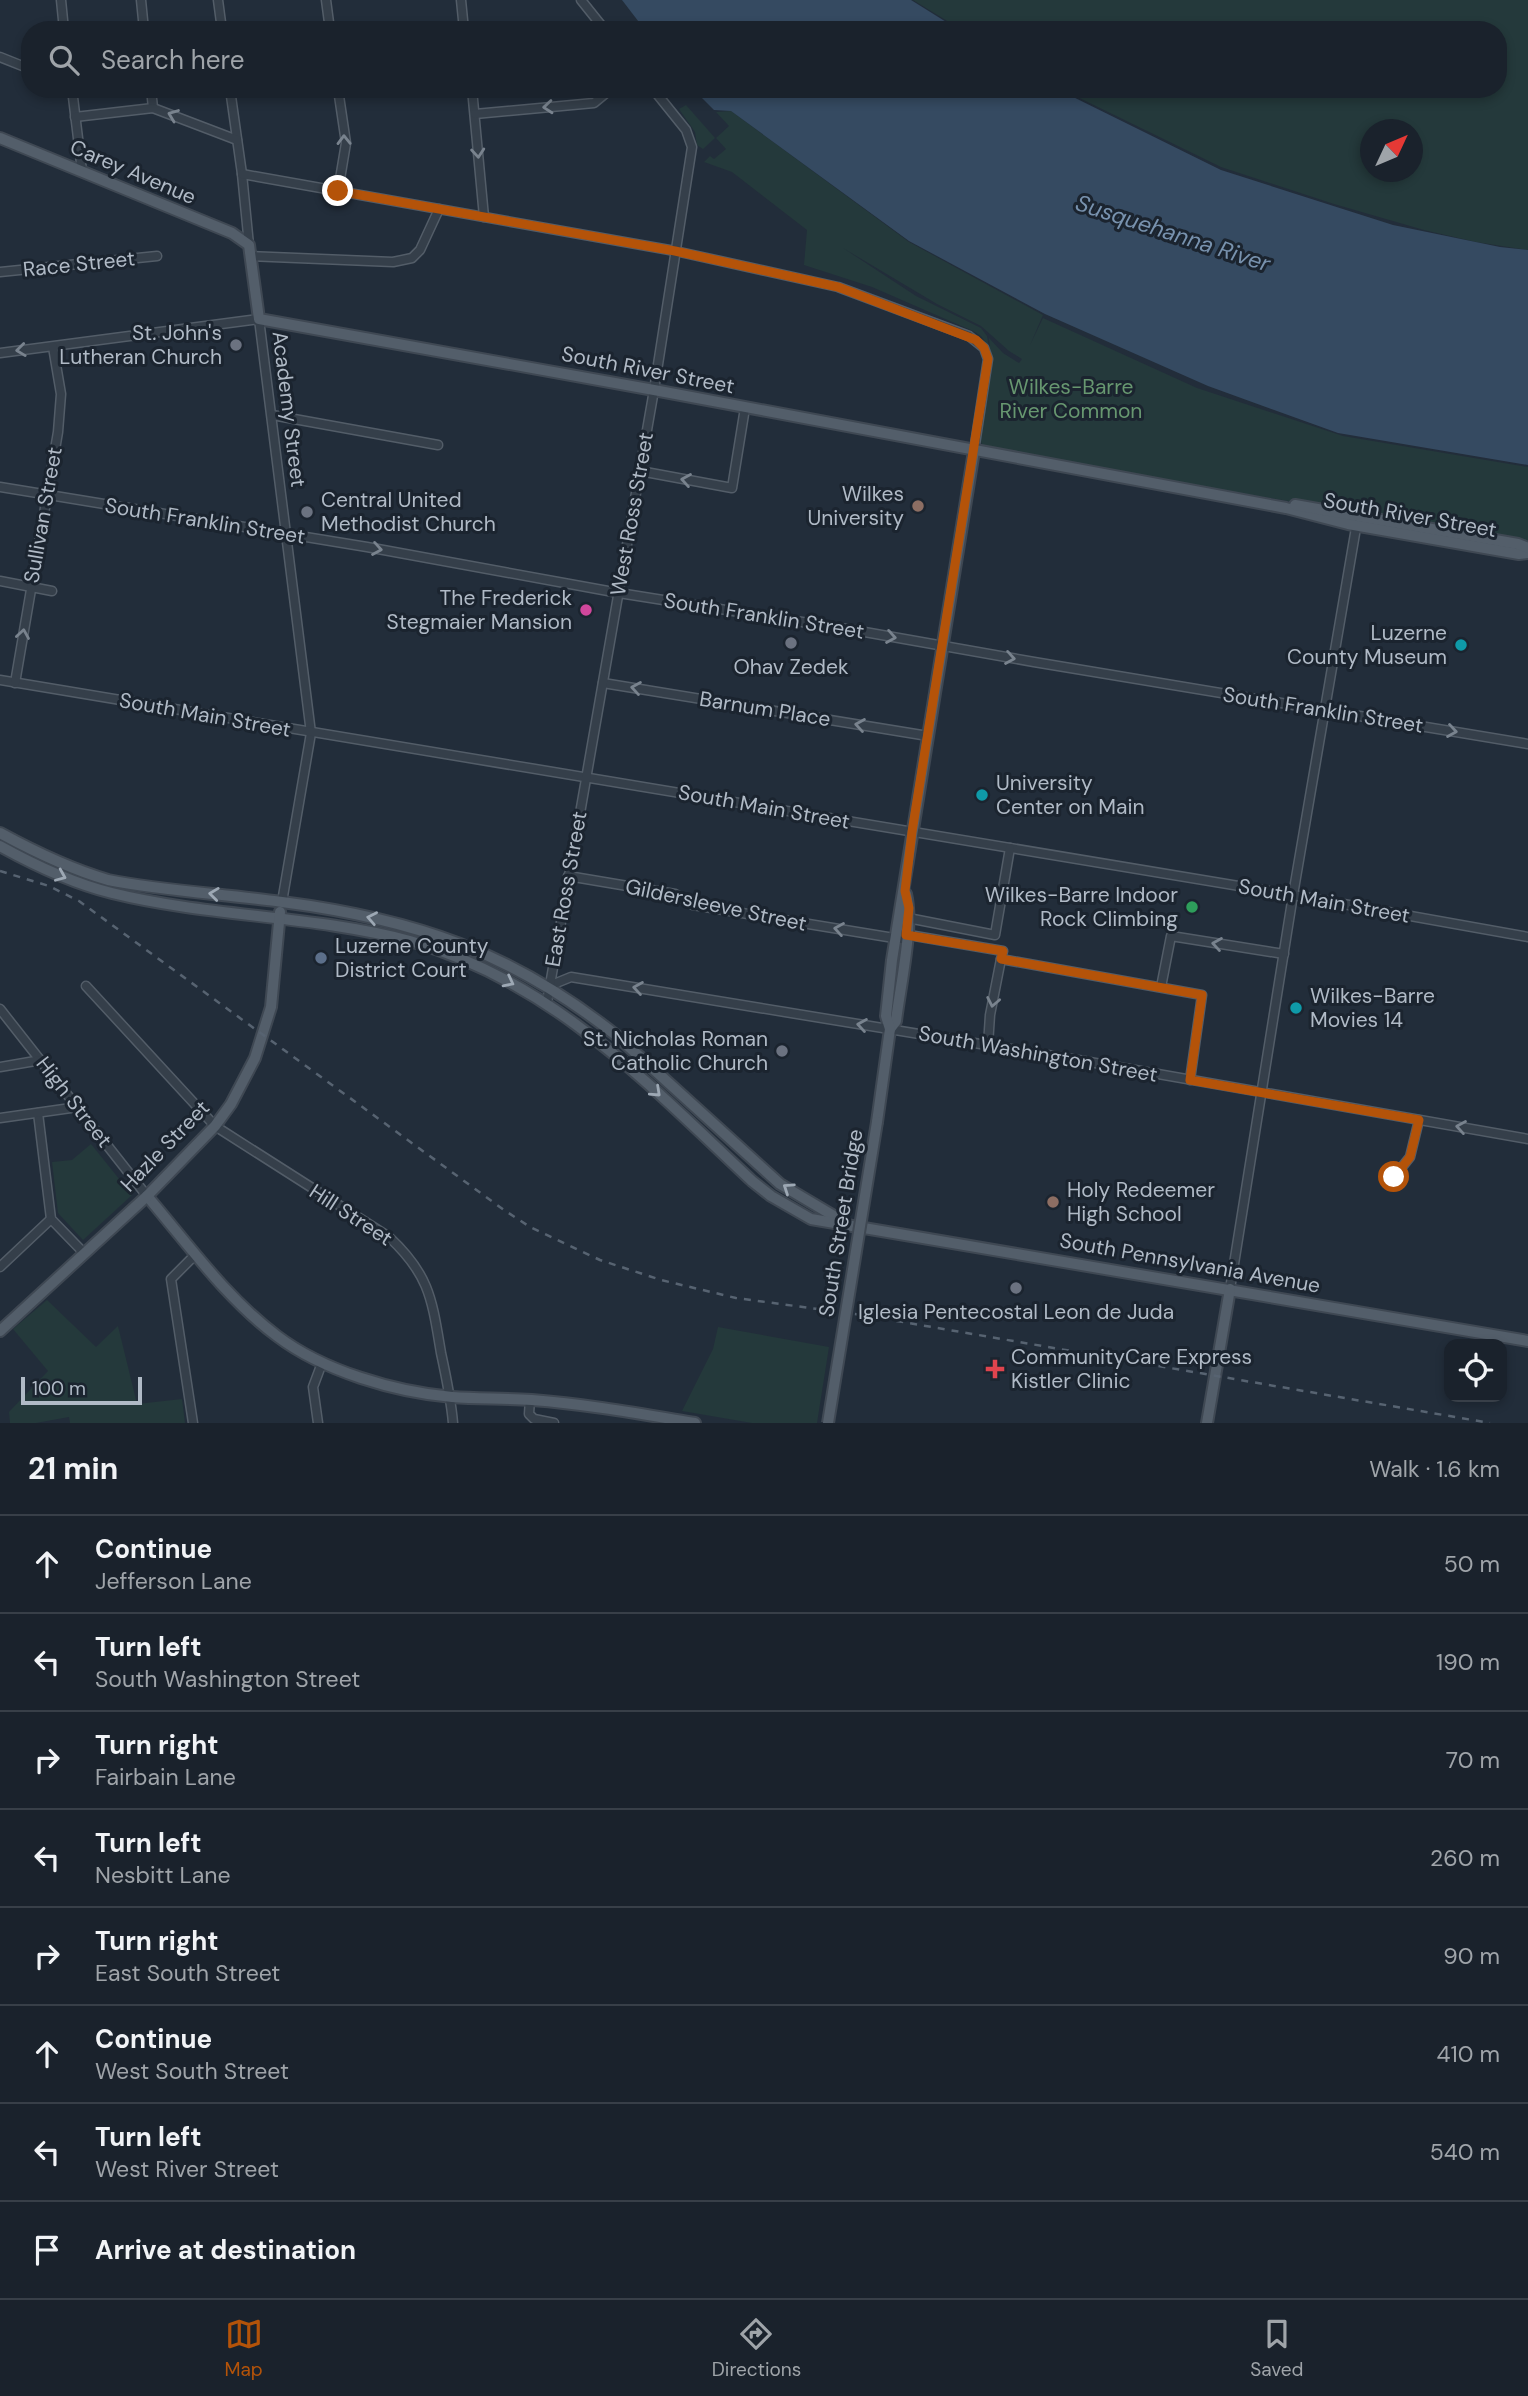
<!DOCTYPE html>
<html lang="en">
<head>
<meta charset="utf-8">
<style>
	:root { --surface:#1a222c; --page:#232a34; --text:#f1f3f6; --muted:#9fa4a9; --line:#383f48; --accent:#b45309 }
	body { margin:0; font-family:"DM Sans",sans-serif; background:var(--page); color:var(--text) }
	.controls { position:absolute; right:21px; bottom:21px; display:grid; overflow:hidden; border-radius:14px; box-shadow:0 4px 10px #0003 }
	.controls button { width:63px; height:63px; display:grid; place-items:center; padding:0; border:0; border-bottom:2px solid var(--line); background:var(--surface); color:var(--text); font:35px sans-serif }
	.compass { position:absolute; left:1360px; top:119px; width:63px; height:63px; border-radius:50%; background:var(--surface); box-shadow:0 4px 10px #0003; rotate:46deg }
	.scale { position:absolute; left:21px; bottom:18px; width:121px; box-sizing:border-box; padding-left:7px; border:4px solid #b0bac6; border-top:0; font-size:19px; line-height:24px; white-space:nowrap; color:#b0bac6; -webkit-text-stroke:5px #1b242f; paint-order:stroke }
	.stop { position:absolute; width:21px; height:21px; margin:-16px; border:5px solid #b45309; border-radius:50%; background:#fff }
	.stop.end { background:#b45309; border-color:#fff; box-shadow:0 2px 7px #0008 }
	.list { margin:0; padding:0; list-style:none }
	h2 { display:flex; justify-content:space-between; align-items:center; height:91px; margin:0; padding:0 28px; font-size:30px }
	h2 small { font-size:23px; font-weight:400; color:var(--muted) }
	.list li { display:grid; grid-template-columns:46px 1fr auto; gap:21px; align-items:center; box-sizing:border-box; height:98px; padding:0 28px; border-top:2px solid var(--line) }
	.list b { display:block; font-size:26px; white-space:nowrap }
	.list p { margin:0; font-size:23px; white-space:nowrap; color:var(--muted) }
	.list em { font-size:23px; font-style:normal; color:var(--muted) }
	.icon { flex:none; width:38px; height:38px; fill:none; stroke:currentColor; stroke-width:2; stroke-linecap:round; stroke-linejoin:round }
	.map { position:relative; flex:none; width:1528px; height:1423px; overflow:hidden }
	.search { position:absolute; background:var(--surface); box-shadow:0 4px 10px #0003; left:21px; right:21px; top:21px; height:77px; display:flex; align-items:center; gap:18px; box-sizing:border-box; padding:0 24px; border-radius:28px; color:var(--muted); font-size:26px }
	.sheet { height:875px; background:var(--surface) }
	nav { display:flex; justify-content:space-around; align-items:center; box-sizing:border-box; height:98px; border-top:2px solid var(--line); background:var(--surface); font-size:19px; color:var(--muted) }
	nav a { display:grid; justify-items:center; gap:4px }
	nav .on { color:var(--accent) }
	.map>svg:first-child { display:block }
	.green { fill:#24393b; fill-rule:evenodd }
	.water { fill:#354a61 }
	.lines { fill:none; stroke-linecap:round; stroke-linejoin:round }
	.minor-casing { stroke:#535d68; stroke-width:11 }
	.major-casing { stroke:#3f4853; stroke-width:14 }
	.minor { stroke:#353f4a; stroke-width:8 }
	.major { stroke:#535e6a; stroke-width:10 }
	.rail { stroke:#576371; stroke-width:2.5; stroke-dasharray:7 7; stroke-linecap:butt }
	.major-bridge-casing { stroke:#3f4853; stroke-width:14; stroke-linecap:butt }
	.major-bridge { stroke:#535e6a; stroke-width:10 }
	.oneway { stroke:#79838e }
	.oneway2 { stroke:#9da8b4 }
	.route { stroke:#b45309; stroke-width:9 }
	.worship-dot { fill:#6b7280; stroke:#1b242f; stroke-width:2.5 }
	.education-dot { fill:#8d6e63; stroke:#1b242f; stroke-width:2.5 }
	.hotel-dot { fill:#d1479c; stroke:#1b242f; stroke-width:2.5 }
	.culture-dot { fill:#0f9aa8; stroke:#1b242f; stroke-width:2.5 }
	.leisure-dot { fill:#2e9e5b; stroke:#1b242f; stroke-width:2.5 }
	.service-dot { fill:#5c6f8a; stroke:#1b242f; stroke-width:2.5 }
	.health-dot { fill:#e0444e; stroke:#1b242f; stroke-width:2.5 }
	.labels { text-anchor:middle; dominant-baseline:central; stroke-width:6; stroke-linejoin:round; paint-order:stroke }
	.street-label { font-size:21px; fill:#b0bac6; stroke:#1b242f }
	.poi-label { font-size:21px; fill:#b0bac6; stroke:#1b242f; text-anchor:end }
	.park-label { font-size:21px; fill:#679770; stroke:#1b242f }
	.water-label { font-size:23px; font-style:italic; fill:#7892ae; stroke:#1b242f }
</style>
</head>
<body>
<div class="map">
<svg width="1528" height="1423" viewBox="0 0 1528 1423">
	<rect width="100%" height="100%" fill="#222d3a"/>
	<!-- green -->
	<g class="green">
		<path d="M 913,0 L 1528,0 L 1528,250 L 1476,242 L 1424,230 L 1334,204 L 1221,167 L 1061,89 L 1498,89 L 1498,30 L 962,30 ZM 1370,130 L 1412,130 L 1412,172 L 1370,172 Z"/>
		<polygon points="686,105 715,138 703,149 697,145 695,132 679,109"/>
		<polygon points="731,111 909,242 1043,315 1030,345 1043,318 1197,388 1343,436 1528,467 1528,542 1123,473 983,446 980,440 992,370 989,338 1003,353 1019,363 1022,359 1009,351 981,326 937,304 843,248 916,296 981,328 987,336 989,347 981,336 973,331 872,287 804,265 807,230 732,172 704,162 710,156 714,159 726,149 716,138 729,126 716,112"/>
		<polygon points="91,1144 132,1195 83,1240 58,1213 52,1162 72,1160"/>
		<polygon points="47,1300 96,1347 118,1326 137,1404 182,1399 185,1423 70,1423 69,1417 36,1423 10,1423 9,1412 48,1371 13,1329"/>
		<polygon points="718,1327 829,1347 817,1423 752,1423 682,1411 713,1349"/>
	</g>
	<!-- water -->
	<g class="water">
		<polygon points="622,0 911,0 959,30 645,30"/>
		<polygon points="693,89 1057,89 1221,170 1393,225 1500,247 1528,250 1528,465 1338,433 1208,386 1045,314 909,241 731,111 714,110"/>
	</g>
	<g class="lines">
		<defs>
			<g id="minor">
				<polyline points="61,0 64,30"/>
				<polyline points="141,0 144,30"/>
				<polyline points="218,0 222,30"/>
				<polyline points="326,0 330,30"/>
				<polyline points="461,0 464,30"/>
				<polyline points="581,0 605,30"/>
				<polyline points="0,57 30,69"/>
				<polyline points="72,89 82,171"/>
				<polyline points="151,89 153,108"/>
				<polyline points="230,89 242,174 249,245"/>
				<polyline points="472,89 484,217"/>
				<polyline points="475,114 594,103 611,89"/>
				<polyline points="75,117 153,108 237,140"/>
				<polyline points="242,174 675,251 838,287 969,336 984,348 988,359 974,451"/>
				<polyline points="338,191 346,143 338,89"/>
				<polyline points="250,256 393,262 412,258 420,250 439,209"/>
				<polyline points="0,272 157,256"/>
				<polyline points="0,353 259,319 311,733 282,902"/>
				<polyline points="272,415 438,445"/>
				<polyline points="640,471 732,488 745,408"/>
				<polyline points="0,487 367,547 619,593 859,631 1034,662 1528,744"/>
				<polyline points="0,581 52,591"/>
				<polyline points="0,680 1293,895 1528,937"/>
				<polyline points="15,683 58,432 61,394 53,347"/>
				<polyline points="603,683 928,736"/>
				<polyline points="568,876 675,894 693,905 900,939"/>
				<polyline points="908,918 995,935 1010,848"/>
				<polyline points="903,934 1003,951 1001,959 1202,995 1190,1080"/>
				<path d="M 86,986 L 215,1126 L 389,1237 C 430,1275 432,1300 441,1353 C 446,1376 451,1399 453,1423"/>
				<polyline points="549,986 571,977 1084,1061 1528,1139"/>
				<polyline points="1161,987 1171,936 1284,954"/>
				<polyline points="547,1002 654,390 692,147 686,130 653,89"/>
				<polyline points="0,1009 147,1196"/>
				<polyline points="988,1045 990,1015 1001,959"/>
				<polyline points="0,1067 41,1060"/>
				<polyline points="38,1113 51,1219 84,1253"/>
				<polyline points="0,1118 78,1107"/>
				<polyline points="1394,1177 1410,1157 1419,1120"/>
				<polyline points="0,1267 51,1219"/>
				<polyline points="1230,1289 1293,895 1357,522"/>
				<polyline points="530,1399 529,1414 534,1419 554,1423"/>
				<polyline points="193,1423 171,1279 196,1254"/>
				<polyline points="318,1423 313,1387 322,1363"/>
			</g>
			<g id="major">
				<polyline points="0,138 232,233 249,245 259,319 654,390 1286,508 1348,524 1519,554 1528,553"/>
				<polyline points="1295,505 1518,544 1528,548"/>
				<path d="M 0,833 C 35,852 70,869 108,880 C 165,891 224,894 282,902 C 414,919 512,952 617,1036 L 780,1184 L 844,1222"/>
				<path d="M 0,846 C 36,866 72,883 112,893 C 209,917 312,915 410,941 C 553,981 647,1083 752,1181 L 771,1196 L 811,1219 L 1528,1341"/>
				<path d="M 890,1029 L 896,1021 C 900,986 914,927 906,894"/>
				<polyline points="877,1122 890,1029 886,1016 892,960 974,451"/>
				<path d="M 147,1196 C 188,1244 226,1298 277,1336 C 323,1371 395,1392 452,1397 C 478,1399 505,1398 532,1400 C 586,1404 641,1414 695,1423"/>
				<polyline points="0,1331 147,1196 215,1126 231,1104 255,1058 271,1007 280,912"/>
				<polyline points="1207,1423 1230,1289"/>
			</g>
		</defs>
		<!-- minor casing -->
		<use href="#minor" class="minor-casing"/>
		<!-- major casing -->
		<use href="#major" class="major-casing"/>
		<!-- minor -->
		<use href="#minor" class="minor"/>
		<!-- major -->
		<use href="#major" class="major"/>
		<!-- rail -->
		<polyline class="rail" points="0,871 49,886 79,901 504,1210 530,1227 600,1260 661,1280 736,1298 862,1315 1490,1423"/>
		<defs>
			<polyline id="major-bridge" points="828,1423 877,1122"/>
		</defs>
		<!-- major-bridge casing -->
		<use href="#major-bridge" class="major-bridge-casing"/>
		<!-- major-bridge -->
		<use href="#major-bridge" class="major-bridge"/>
	</g>
	<!-- one-way arrows -->
	<defs><path id="oneway-chevron" d="M-2-3.5L2.5 0L-2 3.5" fill="none" stroke-width="1.6" stroke-linecap="round" stroke-linejoin="round" transform="scale(1.75)"/></defs>
	<g class="oneway">
		<use href="#oneway-chevron" transform="translate(548 107) rotate(175)"/>
		<use href="#oneway-chevron" transform="translate(173 115) rotate(-159)"/>
		<use href="#oneway-chevron" transform="translate(344 140) rotate(-91)"/>
		<use href="#oneway-chevron" transform="translate(478 153) rotate(85)"/>
		<use href="#oneway-chevron" transform="translate(21 350) rotate(173)"/>
		<use href="#oneway-chevron" transform="translate(686 480) rotate(-170)"/>
		<use href="#oneway-chevron" transform="translate(377 549) rotate(10)"/>
		<use href="#oneway-chevron" transform="translate(23 634) rotate(-81)"/>
		<use href="#oneway-chevron" transform="translate(891 637) rotate(10)"/>
		<use href="#oneway-chevron" transform="translate(1010 658) rotate(10)"/>
		<use href="#oneway-chevron" transform="translate(636 688) rotate(-171)"/>
		<use href="#oneway-chevron" transform="translate(860 725) rotate(-171)"/>
		<use href="#oneway-chevron" transform="translate(1452 731) rotate(9)"/>
		<use href="#oneway-chevron" transform="translate(839 929) rotate(-170)"/>
		<use href="#oneway-chevron" transform="translate(1217 944) rotate(-171)"/>
		<use href="#oneway-chevron" transform="translate(638 988) rotate(-171)"/>
		<use href="#oneway-chevron" transform="translate(993 1002) rotate(101)"/>
		<use href="#oneway-chevron" transform="translate(862 1025) rotate(-171)"/>
		<use href="#oneway-chevron" transform="translate(1461 1127) rotate(-170)"/>
	</g>
	<g class="oneway2">
		<use href="#oneway-chevron" transform="translate(61 876) rotate(23)"/>
		<use href="#oneway-chevron" transform="translate(214 894) rotate(-173)"/>
		<use href="#oneway-chevron" transform="translate(372 918) rotate(-169)"/>
		<use href="#oneway-chevron" transform="translate(509 982) rotate(27)"/>
		<use href="#oneway-chevron" transform="translate(656 1092) rotate(43)"/>
		<use href="#oneway-chevron" transform="translate(788 1188) rotate(-146)"/>
	</g>
	<g class="lines">
		<!-- route -->
		<polyline class="route" points="338,191 675,251 838,287 976,340 984,348 988,359 912,832 905,891 909,908 906,935 1003,951 1001,959 1202,995 1190,1080 1419,1120 1410,1157 1394,1177"/>
	</g>
	<!-- markers -->
	<g class="worship-dot">
		<circle cx="236" cy="345" r="7"/>
		<circle cx="307" cy="512" r="7"/>
		<circle cx="791" cy="643" r="7"/>
		<circle cx="782" cy="1051" r="7"/>
		<circle cx="1016" cy="1288" r="7"/>
	</g>
	<g class="education-dot">
		<circle cx="918" cy="506" r="7"/>
		<circle cx="1053" cy="1202" r="7"/>
	</g>
	<circle class="hotel-dot" cx="586" cy="610" r="7"/>
	<g class="culture-dot">
		<circle cx="1461" cy="645" r="7"/>
		<circle cx="982" cy="795" r="7"/>
		<circle cx="1296" cy="1008" r="7"/>
	</g>
	<circle class="leisure-dot" cx="1192" cy="907" r="7"/>
	<circle class="service-dot" cx="321" cy="958" r="7"/>
	<path class="health-dot" d="M991.5 1358.5h7v7h7v7h-7v7h-7v-7h-7v-7h7z"/>
	<g class="labels">
		<!-- street labels -->
		<g class="street-label">
			<text transform="translate(133 172) rotate(23)">Carey Avenue</text>
			<text transform="translate(79 264) rotate(-6)">Race Street</text>
			<text transform="translate(648 370) rotate(11)">South River Street</text>
			<text transform="translate(289 409) rotate(83)">Academy Street</text>
			<text transform="translate(632 514) rotate(-80)">West Ross Street</text>
			<text transform="translate(43 515) rotate(-80)">Sullivan Street</text>
			<text transform="translate(1410 515) rotate(10)">South River Street</text>
			<text transform="translate(205 521) rotate(9)">South Franklin Street</text>
			<text transform="translate(764 616) rotate(9)">South Franklin Street</text>
			<text transform="translate(765 709) rotate(9)">Barnum Place</text>
			<text transform="translate(1323 710) rotate(9)">South Franklin Street</text>
			<text transform="translate(205 715) rotate(10)">South Main Street</text>
			<text transform="translate(764 807) rotate(10)">South Main Street</text>
			<text transform="translate(566 889) rotate(-80)">East Ross Street</text>
			<text transform="translate(1324 901) rotate(10)">South Main Street</text>
			<text transform="translate(716 905) rotate(12)">Gildersleeve Street</text>
			<text transform="translate(1038 1054) rotate(10)">South Washington Street</text>
			<text transform="translate(74 1102) rotate(52)">High Street</text>
			<text transform="translate(165 1146) rotate(-46)">Hazle Street</text>
			<text transform="translate(351 1215) rotate(33)">Hill Street</text>
			<text transform="translate(841 1223) rotate(-81)">South Street Bridge</text>
			<text transform="translate(1190 1263) rotate(10)">South Pennsylvania Avenue</text>
		</g>
		<!-- poi labels -->
		<g class="poi-label">
			<text x="222" y="333">St. John's<tspan x="222" dy="24">Lutheran Church</tspan></text>
			<text x="904" y="494">Wilkes<tspan x="904" dy="24">University</tspan></text>
			<text x="321" y="500" text-anchor="start">Central United<tspan x="321" dy="24">Methodist Church</tspan></text>
			<text x="572" y="598">The Frederick<tspan x="572" dy="24">Stegmaier Mansion</tspan></text>
			<text x="1447" y="633">Luzerne<tspan x="1447" dy="24">County Museum</tspan></text>
			<text x="791" y="667" text-anchor="middle">Ohav Zedek</text>
			<text x="996" y="783" text-anchor="start">University<tspan x="996" dy="24">Center on Main</tspan></text>
			<text x="1178" y="895">Wilkes-Barre Indoor<tspan x="1178" dy="24">Rock Climbing</tspan></text>
			<text x="335" y="946" text-anchor="start">Luzerne County<tspan x="335" dy="24">District Court</tspan></text>
			<text x="1310" y="996" text-anchor="start">Wilkes-Barre<tspan x="1310" dy="24">Movies 14</tspan></text>
			<text x="768" y="1039">St. Nicholas Roman<tspan x="768" dy="24">Catholic Church</tspan></text>
			<text x="1067" y="1190" text-anchor="start">Holy Redeemer<tspan x="1067" dy="24">High School</tspan></text>
			<text x="1016" y="1312" text-anchor="middle">Iglesia Pentecostal Leon de Juda</text>
			<text x="1011" y="1357" text-anchor="start">CommunityCare Express<tspan x="1011" dy="24">Kistler Clinic</tspan></text>
		</g>
		<!-- park labels -->
		<g class="park-label">
			<text x="1071" y="387">Wilkes-Barre<tspan x="1071" dy="24">River Common</tspan></text>
		</g>
		<!-- water labels -->
		<g class="water-label">
			<text transform="translate(1173 233) rotate(18)">Susquehanna River</text>
		</g>
	</g>
</svg>
<div class="controls">
<button><svg class="icon" aria-label="locate" viewBox="0 0 24 24"><circle cx="12" cy="12" r="6"/><path d="M12 2v4M12 18v4M2 12h4M18 12h4"/></svg></button>
</div>
<svg class="compass" viewBox="-18 -18 36 36"><path d="M0-13l5 13h-10z" fill="#e53935"/><path d="M0 13l5-13h-10z" fill="#9fa4a9"/></svg>
<div class="scale">100 m</div>
<div class="stop" style="left:1394px;top:1177px"></div>
<div class="stop end" style="left:338px;top:191px"></div>
<div class="search"><svg class="icon" aria-label="search" viewBox="0 0 24 24"><circle cx="10" cy="10" r="6"/><path d="M15 15l6 6"/></svg>Search here</div>
</div>
<section class="sheet">
<h2>21 min<small>Walk · 1.6 km</small></h2>
<ul class="list">
<li><svg class="icon" aria-label="ahead" viewBox="0 0 24 24"><path d="M12 20V5M6 11l6-6 6 6"/></svg><div><b>Continue</b><p>Jefferson Lane</p></div><em>50 m</em></li>
<li><svg class="icon" aria-label="left" viewBox="0 0 24 24"><path d="M17 20v-9H6M10 6l-5 5 5 5"/></svg><div><b>Turn left</b><p>South Washington Street</p></div><em>190 m</em></li>
<li><svg class="icon" aria-label="right" viewBox="0 0 24 24"><path d="M7 20v-9h11M14 6l5 5-5 5"/></svg><div><b>Turn right</b><p>Fairbain Lane</p></div><em>70 m</em></li>
<li><svg class="icon" aria-label="left" viewBox="0 0 24 24"><path d="M17 20v-9H6M10 6l-5 5 5 5"/></svg><div><b>Turn left</b><p>Nesbitt Lane</p></div><em>260 m</em></li>
<li><svg class="icon" aria-label="right" viewBox="0 0 24 24"><path d="M7 20v-9h11M14 6l5 5-5 5"/></svg><div><b>Turn right</b><p>East South Street</p></div><em>90 m</em></li>
<li><svg class="icon" aria-label="ahead" viewBox="0 0 24 24"><path d="M12 20V5M6 11l6-6 6 6"/></svg><div><b>Continue</b><p>West South Street</p></div><em>410 m</em></li>
<li><svg class="icon" aria-label="left" viewBox="0 0 24 24"><path d="M17 20v-9H6M10 6l-5 5 5 5"/></svg><div><b>Turn left</b><p>West River Street</p></div><em>540 m</em></li>
<li><svg class="icon" aria-label="arrive" viewBox="0 0 24 24"><path d="M6 21V4h12l-3 4 3 4H6"/></svg><div><b>Arrive at destination</b></div></li>
</ul>
</section>
<nav>
<a class="on"><svg class="icon" aria-label="map" viewBox="0 0 24 24"><path d="M3 6l6-2 6 2 6-2v14l-6 2-6-2-6 2zM9 4v14M15 6v14"/></svg>Map</a>
<a><svg class="icon" aria-label="directions" viewBox="0 0 24 24"><path d="M12 3l9 9-9 9-9-9zM9 14v-3h6M13 9l2 2-2 2"/></svg>Directions</a>
<a><svg class="icon" aria-label="saved" viewBox="0 0 24 24"><path d="M7 4h10v16l-5-4-5 4z"/></svg>Saved</a>
</nav>
</body>
</html>
